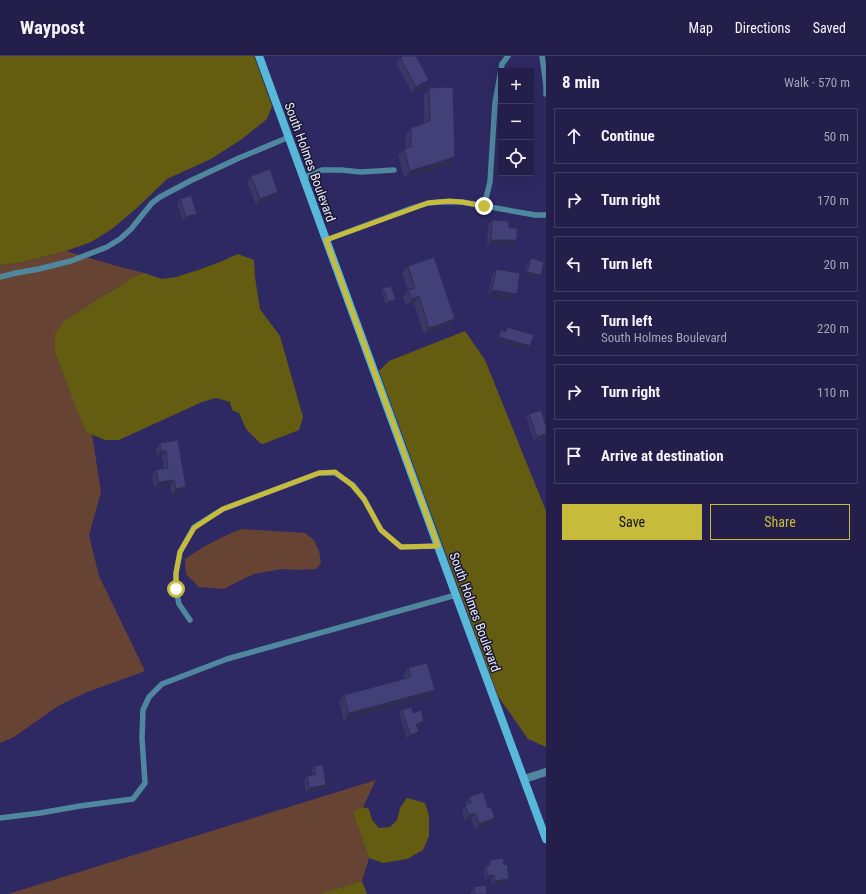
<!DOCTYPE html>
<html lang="en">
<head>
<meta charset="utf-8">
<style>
	:root { --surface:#231f4a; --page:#2f2c54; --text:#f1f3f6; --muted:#a3a2b5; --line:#403d62; --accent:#c7bb3c }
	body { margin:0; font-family:"Roboto Condensed",sans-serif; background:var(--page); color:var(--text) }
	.controls { position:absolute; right:12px; top:12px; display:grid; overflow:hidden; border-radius:0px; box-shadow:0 4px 16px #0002 }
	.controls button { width:36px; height:36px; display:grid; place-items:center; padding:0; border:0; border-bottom:1px solid var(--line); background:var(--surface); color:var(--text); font:20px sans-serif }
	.stop { position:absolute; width:12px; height:12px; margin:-9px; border:3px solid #c7bb3c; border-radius:50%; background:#fff }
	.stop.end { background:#c7bb3c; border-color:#fff; box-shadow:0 1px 4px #0008 }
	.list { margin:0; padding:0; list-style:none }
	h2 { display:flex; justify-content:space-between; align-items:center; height:52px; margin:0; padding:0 16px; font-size:17px }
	h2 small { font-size:13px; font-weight:400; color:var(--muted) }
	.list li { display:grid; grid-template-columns:26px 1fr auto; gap:12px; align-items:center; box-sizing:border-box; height:56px; margin:0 8px 8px; padding:0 8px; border:1px solid var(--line); border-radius:0px }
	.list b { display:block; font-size:15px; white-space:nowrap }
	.list p { margin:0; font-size:13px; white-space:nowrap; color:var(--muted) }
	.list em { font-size:13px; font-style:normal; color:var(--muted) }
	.actions { display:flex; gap:8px; padding:12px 16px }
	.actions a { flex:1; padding:9px 0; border:1px solid var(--accent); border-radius:0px; text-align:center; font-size:14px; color:var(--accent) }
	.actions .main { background:var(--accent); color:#111 }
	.icon { flex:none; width:22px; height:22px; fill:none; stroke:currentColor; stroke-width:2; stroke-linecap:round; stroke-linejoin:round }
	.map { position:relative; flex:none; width:546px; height:838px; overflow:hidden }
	header { display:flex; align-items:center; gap:24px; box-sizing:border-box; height:56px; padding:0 20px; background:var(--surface); border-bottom:1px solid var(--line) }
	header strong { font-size:19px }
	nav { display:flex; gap:22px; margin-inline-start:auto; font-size:14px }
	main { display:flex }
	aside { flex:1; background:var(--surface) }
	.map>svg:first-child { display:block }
	.green { fill:#674333 }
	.water { fill:#635c11 }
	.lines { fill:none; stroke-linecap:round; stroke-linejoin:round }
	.service { stroke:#4f889e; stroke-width:5.5 }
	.minor { stroke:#4f889e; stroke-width:8 }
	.secondary { stroke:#57b8da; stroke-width:8 }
	.wall { fill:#3a3767 }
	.shaded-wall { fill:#2f2d54 }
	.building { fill:#434078; stroke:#2f2d54 }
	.route { stroke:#c7bb3c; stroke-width:5 }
	.labels { text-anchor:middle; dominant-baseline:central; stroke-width:3; stroke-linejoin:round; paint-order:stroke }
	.street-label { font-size:13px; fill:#ebebfa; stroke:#191731 }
</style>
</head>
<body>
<header>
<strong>Waypost</strong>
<nav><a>Map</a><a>Directions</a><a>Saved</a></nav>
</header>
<main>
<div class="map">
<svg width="546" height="838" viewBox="0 0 546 838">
	<rect width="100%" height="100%" fill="#2f2963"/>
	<!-- green -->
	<g class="green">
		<polygon points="66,195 113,209 144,217 133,221 65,264 55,297 86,376 92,378 101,436 89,479 99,520 145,615 85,637 58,650 14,681 0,687 0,209 19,207"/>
		<path d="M 242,473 L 305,477 L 314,484 L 319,495 L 321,507 L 316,513 L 298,514 L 282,513 L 254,518 L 237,526 L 224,533 L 199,531 L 186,518 L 185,503 C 203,491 221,480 242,473 Z"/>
		<polygon points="376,724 363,751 353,755 357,769 369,802 362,825 319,838 8,838"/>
	</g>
	<!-- water -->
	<g class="water">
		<polygon points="0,0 254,0 272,50 267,63 242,83 211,103 167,123 139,150 112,173 91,186 66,195 19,207 0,209"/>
		<polygon points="238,198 254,204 255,221 260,253 280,280 303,361 299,374 263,388 260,387 246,373 239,357 232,354 230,346 216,342 202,346 119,384 105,384 86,376 78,357 55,297 55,277 65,264 133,221 144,217 162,223 176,221 198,214 220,206"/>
		<polygon points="465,275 485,304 546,455 546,691 528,683 498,640 379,315 389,305"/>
		<polygon points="407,742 425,747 429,760 429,780 423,794 407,803 383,807 369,802 357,769 353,755 363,751 369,753 372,764 379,772 390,771 397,764 400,752"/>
		<polygon points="362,825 367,838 319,838"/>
	</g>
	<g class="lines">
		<!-- service -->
		<g class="service">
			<polyline points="542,0 546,29 546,38"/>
			<polyline points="303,122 322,114 341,114 361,116 394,114"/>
			<polyline points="484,150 490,126 495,47 502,8 508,0"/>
			<polyline points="326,184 412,152 428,147 439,146 462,146 535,159 546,159"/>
			<polyline points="0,221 16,217 39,213 71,205 107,191 120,183 131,173 152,147 160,141 190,125 239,102 289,81"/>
			<polyline points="190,564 179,548 176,533 176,517 180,496 194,471 223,453 319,417 335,417 353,429 364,443 381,474 401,491 438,490"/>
			<polyline points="0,762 40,757 80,750 133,743 145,727 142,682 143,654 149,641 162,628 227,603 456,539"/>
		</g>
		<!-- minor -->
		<polyline class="minor" points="524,723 546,716"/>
		<!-- secondary -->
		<polyline class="secondary" points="259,0 451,526 546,783"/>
	</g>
	<!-- wall -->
	<g class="wall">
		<polygon points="400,2 425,30 412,37 396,7"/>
		<polygon points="429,32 450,109 405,122 398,100 404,93 406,92 405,80 411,72 424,67 424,39"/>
		<polygon points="251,120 278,136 274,142 256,149 247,126"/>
		<polygon points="180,143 194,161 183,165 177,147"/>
		<polygon points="492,164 509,172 517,184 513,190 487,189 488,170"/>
		<polygon points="531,202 541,219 538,223 524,219 528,206"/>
		<polygon points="408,210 450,271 424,279 414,248 406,250 403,241 408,234 402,217"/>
		<polygon points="496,213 513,244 488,240 492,219"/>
		<polygon points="383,232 396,243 393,247 386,249 381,236"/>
		<polygon points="507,271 530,290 528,294 497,285 499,278 501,274 505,275"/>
		<polygon points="529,358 546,370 546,381 534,385 526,361"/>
		<polygon points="178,384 186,431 182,437 172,439 170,429 154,432 152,419 156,414 164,413 162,400 157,401 156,393 160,387"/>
		<polygon points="408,612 435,634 429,642 344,665 339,646 344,639 404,623 403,620"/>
		<polygon points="402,654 413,657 422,669 417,670 416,680 407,683 399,657"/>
		<polygon points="315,710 326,729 324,733 306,736 304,724 307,720 313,719 312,714"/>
		<polygon points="469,741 488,752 495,762 491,768 475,774 471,763 465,765 462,755 466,749 465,747"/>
		<polygon points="490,804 504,809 509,823 507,827 492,829 491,823 485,824 484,814 486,810 487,810 487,808"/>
		<polygon points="474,831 487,838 471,838 471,835"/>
	</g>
	<!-- shaded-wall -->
	<g class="shaded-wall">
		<polygon points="429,24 425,30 412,37 416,31"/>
		<polygon points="455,101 450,109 405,122 410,115"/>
		<polygon points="278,136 274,142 256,149 260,143"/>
		<polygon points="197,158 194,161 183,165 186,161"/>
		<polygon points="491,184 517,184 513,190 487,189"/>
		<polygon points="527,216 541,219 538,223 524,219"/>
		<polygon points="492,234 517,238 513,244 488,240"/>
		<polygon points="419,240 414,248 406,250 412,243"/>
		<polygon points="396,243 393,247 386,249 388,246"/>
		<polygon points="455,263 450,271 424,279 429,272"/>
		<polygon points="499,281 530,290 528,294 497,285"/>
		<polygon points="546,378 546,381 534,385 537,381"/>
		<polygon points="161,395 166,395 162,400 157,401"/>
		<polygon points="174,424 170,429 154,432 158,426"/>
		<polygon points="186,431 182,437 172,439 176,433"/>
		<polygon points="435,634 429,642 344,665 349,657"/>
		<polygon points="424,665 422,669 413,671 416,668"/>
		<polygon points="419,676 416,680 407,683 410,679"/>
		<polygon points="326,729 324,733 306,736 309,732"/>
		<polygon points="475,757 471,763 465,765 469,759"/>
		<polygon points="495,762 491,768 475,774 479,768"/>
		<polygon points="494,819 491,823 485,824 488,820"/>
		<polygon points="509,823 507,827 492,829 495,825"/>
	</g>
	<!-- building -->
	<g class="building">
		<polygon points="403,0 416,0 429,24 416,31 400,2"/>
		<polygon points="453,31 455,101 410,115 404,93 411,91 411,72 430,65 429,32"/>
		<polygon points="270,113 278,136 260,143 251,120"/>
		<polygon points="191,139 197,158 186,161 180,143"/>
		<polygon points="492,164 509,165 509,172 517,172 517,184 491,184"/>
		<polygon points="434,201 455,263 429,272 419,240 412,243 408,234 415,232 408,210"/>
		<polygon points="531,202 544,206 541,219 527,216"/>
		<polygon points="496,213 520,217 517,238 492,234"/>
		<polygon points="391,230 396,243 388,246 383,232"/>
		<polygon points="507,271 534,279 530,290 499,281 501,274 506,276"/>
		<polygon points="541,354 546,370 546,378 537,381 529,358"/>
		<polygon points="178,384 186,431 176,433 174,424 158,426 156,414 168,412 166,395 161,395 160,387"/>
		<polygon points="427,607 435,634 349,657 344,639 411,621 408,612"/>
		<polygon points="411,651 413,657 421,654 424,665 416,668 419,676 410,679 402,654"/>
		<polygon points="323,709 326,729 309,732 307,720 316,718 315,710"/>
		<polygon points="483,736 488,752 491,751 495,762 479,768 475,757 469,759 465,749 471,747 469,741"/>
		<polygon points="503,802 504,809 507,808 509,823 495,825 494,819 488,820 486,810 490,809 490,804"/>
		<polygon points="486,829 487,838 475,838 474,831"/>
	</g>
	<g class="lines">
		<!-- route -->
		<polyline class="route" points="176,533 176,517 180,496 194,472 223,453 319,417 335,416 352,429 364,443 381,474 401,491 438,490 326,184 428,147 449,145 462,146 484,150"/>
	</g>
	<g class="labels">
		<!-- street labels -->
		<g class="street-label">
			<text transform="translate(310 106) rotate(70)">South Holmes Boulevard</text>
			<text transform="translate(475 556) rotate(70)">South Holmes Boulevard</text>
		</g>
	</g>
</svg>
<div class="controls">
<button>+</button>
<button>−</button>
<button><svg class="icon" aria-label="locate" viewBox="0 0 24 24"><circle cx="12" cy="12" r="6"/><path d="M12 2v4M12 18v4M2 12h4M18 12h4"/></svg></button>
</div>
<div class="stop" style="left:176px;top:533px"></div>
<div class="stop end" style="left:484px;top:150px"></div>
</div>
<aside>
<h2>8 min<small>Walk · 570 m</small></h2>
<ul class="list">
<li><svg class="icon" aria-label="ahead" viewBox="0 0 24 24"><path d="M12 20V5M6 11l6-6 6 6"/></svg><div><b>Continue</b></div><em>50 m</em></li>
<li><svg class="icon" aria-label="right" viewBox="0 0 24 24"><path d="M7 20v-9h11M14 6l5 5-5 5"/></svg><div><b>Turn right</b></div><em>170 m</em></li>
<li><svg class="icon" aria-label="left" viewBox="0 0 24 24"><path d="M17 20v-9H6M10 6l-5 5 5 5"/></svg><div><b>Turn left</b></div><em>20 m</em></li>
<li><svg class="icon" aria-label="left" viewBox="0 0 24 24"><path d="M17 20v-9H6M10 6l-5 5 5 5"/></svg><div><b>Turn left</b><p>South Holmes Boulevard</p></div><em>220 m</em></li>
<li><svg class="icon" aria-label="right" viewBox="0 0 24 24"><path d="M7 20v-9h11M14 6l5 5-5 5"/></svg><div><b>Turn right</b></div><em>110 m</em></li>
<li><svg class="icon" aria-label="arrive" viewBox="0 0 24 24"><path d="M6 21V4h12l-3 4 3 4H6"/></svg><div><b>Arrive at destination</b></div></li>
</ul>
<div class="actions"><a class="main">Save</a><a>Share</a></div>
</aside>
</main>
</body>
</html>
